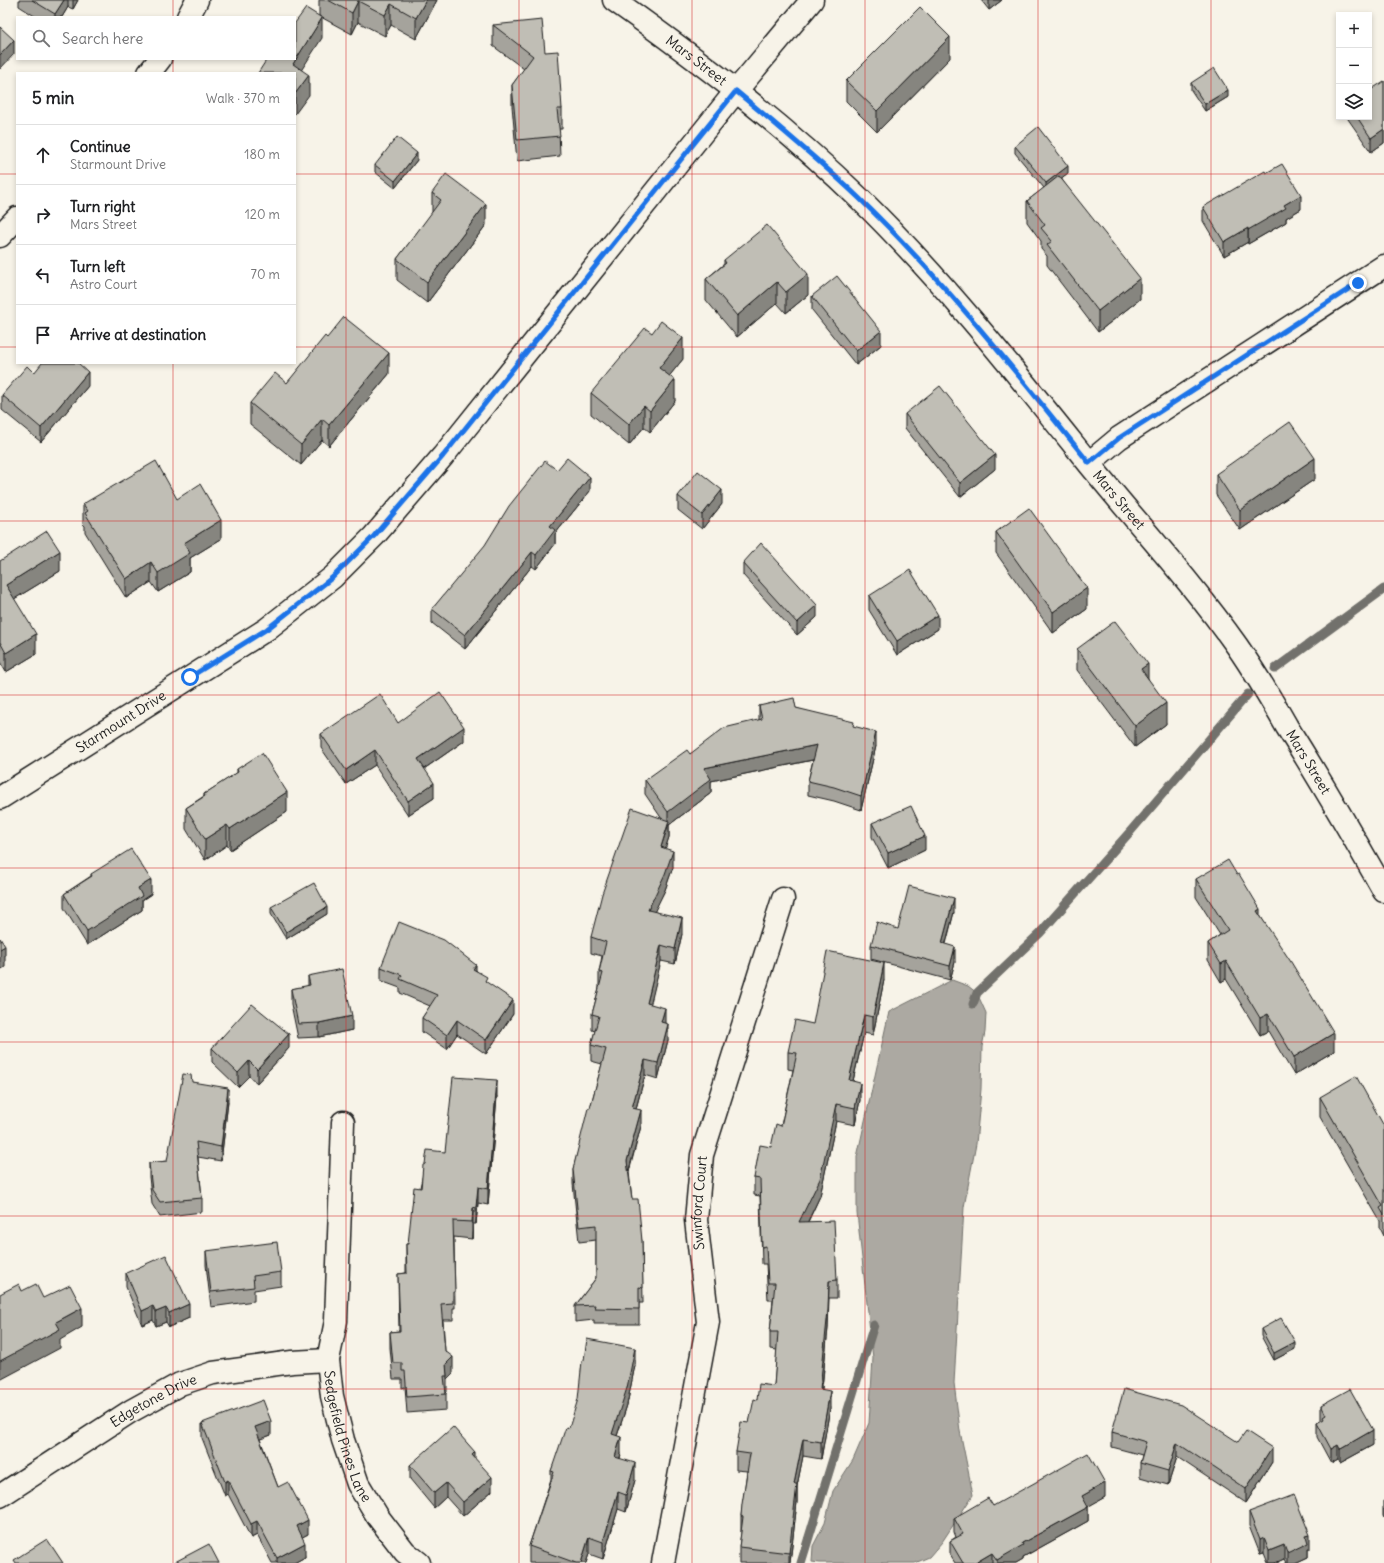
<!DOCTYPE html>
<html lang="en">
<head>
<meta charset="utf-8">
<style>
	:root { --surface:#fff; --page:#f6f6f6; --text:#202124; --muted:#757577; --line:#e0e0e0 }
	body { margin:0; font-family:Delius,sans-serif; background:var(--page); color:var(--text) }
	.controls { position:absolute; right:12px; top:12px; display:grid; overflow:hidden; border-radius:0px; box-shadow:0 2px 6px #0003 }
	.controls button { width:36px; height:36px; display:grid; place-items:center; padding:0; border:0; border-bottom:1px solid var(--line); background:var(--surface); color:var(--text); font:20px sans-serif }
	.stop { position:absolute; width:12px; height:12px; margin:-9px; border:3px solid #1a73e8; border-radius:50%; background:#fff }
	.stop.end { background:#1a73e8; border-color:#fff; box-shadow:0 1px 4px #0008 }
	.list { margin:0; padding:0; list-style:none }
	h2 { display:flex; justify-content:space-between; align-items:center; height:52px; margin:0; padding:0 16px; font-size:17px }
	h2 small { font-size:13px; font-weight:400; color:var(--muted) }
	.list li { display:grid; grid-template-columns:26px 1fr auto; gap:12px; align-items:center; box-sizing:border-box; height:60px; padding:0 16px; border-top:1px solid var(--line) }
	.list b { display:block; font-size:15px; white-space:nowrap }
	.list p { margin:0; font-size:13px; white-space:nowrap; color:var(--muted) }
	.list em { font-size:13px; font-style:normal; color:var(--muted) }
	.icon { flex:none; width:22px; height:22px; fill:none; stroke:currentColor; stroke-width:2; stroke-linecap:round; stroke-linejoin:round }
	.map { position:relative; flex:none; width:1384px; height:1563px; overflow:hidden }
	.search { position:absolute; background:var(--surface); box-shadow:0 2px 6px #0003; left:16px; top:16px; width:280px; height:44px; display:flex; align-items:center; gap:10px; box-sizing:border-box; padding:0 14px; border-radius:0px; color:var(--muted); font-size:15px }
	.panel { position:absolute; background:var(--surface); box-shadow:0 2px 6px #0003; left:16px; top:72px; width:280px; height:292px; border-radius:0px }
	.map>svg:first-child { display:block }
	.water { fill:#aca9a2; stroke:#72716c }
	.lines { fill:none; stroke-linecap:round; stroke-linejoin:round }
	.stream { stroke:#72716c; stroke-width:9 }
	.minor-casing { stroke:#1c1c1c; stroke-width:25 }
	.minor { stroke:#f7f3e8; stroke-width:22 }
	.wall { fill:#a5a39c; stroke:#1c1c1c }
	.shaded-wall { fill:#86857f; stroke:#1c1c1c }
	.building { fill:#c0beb5; stroke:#1c1c1c }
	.route { stroke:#1a73e8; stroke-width:5 }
	.grid { fill:none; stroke:#d62828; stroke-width:1; stroke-opacity:0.55 }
	.labels { text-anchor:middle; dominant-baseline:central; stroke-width:4; stroke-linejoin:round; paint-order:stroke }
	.street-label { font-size:14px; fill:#1c1c1c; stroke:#f7f3e8 }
</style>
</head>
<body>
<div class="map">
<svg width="1384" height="1563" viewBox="0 0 1384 1563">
	<rect width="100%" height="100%" fill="#f7f3e8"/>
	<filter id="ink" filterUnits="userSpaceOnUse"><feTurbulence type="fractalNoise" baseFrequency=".025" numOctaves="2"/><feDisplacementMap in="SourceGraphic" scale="8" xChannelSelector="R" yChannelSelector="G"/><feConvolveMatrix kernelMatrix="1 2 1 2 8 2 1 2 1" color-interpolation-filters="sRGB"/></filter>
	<g filter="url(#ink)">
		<!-- water -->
		<polygon class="water" points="952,980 968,986 977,993 986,1013 985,1032 982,1047 981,1089 976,1144 964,1207 954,1383 960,1431 973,1495 942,1542 929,1557 915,1563 819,1563 812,1562 813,1546 825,1523 833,1491 853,1460 869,1423 873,1358 857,1213 857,1157 889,1012"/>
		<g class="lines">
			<!-- stream -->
			<g class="stream">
				<polyline points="1275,669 1384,589"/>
				<polyline points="973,1004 977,993 1040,933 1129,833 1248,694"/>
				<polyline points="801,1563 874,1325"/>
			</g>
			<defs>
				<g id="minor">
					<path id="s1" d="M 614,0 C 700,61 784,125 860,199 C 942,279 1014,370 1086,460 C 1136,522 1191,581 1237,646 C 1255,672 1271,699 1287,727 C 1321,781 1353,836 1384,891"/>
					<polyline points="188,17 197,0"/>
					<polyline points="149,73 160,59"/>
					<polyline points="0,236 17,218"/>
					<polyline points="1089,463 1119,438 1384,266"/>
					<path id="s2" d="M 0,798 L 267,629 L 333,577 L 374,536 L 443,456 L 736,91 L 812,0"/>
					<path id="s3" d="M 343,1122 L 336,1321 L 328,1360 L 332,1396 L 343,1440 L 358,1484 L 378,1517 L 405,1552 L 419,1563"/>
					<path id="s4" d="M 0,1496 L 131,1411 L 180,1384 L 213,1373 L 292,1362 L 328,1360"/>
					<path id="s5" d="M 663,1563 L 708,1322 L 696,1220 L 702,1155 L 783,899"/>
				</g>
			</defs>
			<!-- minor casing -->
			<use href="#minor" class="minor-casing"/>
			<!-- minor -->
			<use href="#minor" class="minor"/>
		</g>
		<!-- wall -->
		<g class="wall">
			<polygon points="19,0 78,0 73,9 68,7 62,17 36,17 19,6"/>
			<polygon points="319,0 437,0 416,39 391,25 385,36 358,22 352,34 319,16"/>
			<polygon points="981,0 1002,0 989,10"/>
			<polygon points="493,25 545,52 562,109 562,129 559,129 560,156 517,161 512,106 512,85 524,69 493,46"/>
			<polygon points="950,58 877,132 846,101 846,81"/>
			<polygon points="1384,81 1384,143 1371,152 1348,119 1348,117 1369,117"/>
			<polygon points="1191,83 1228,97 1205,111 1191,90"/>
			<polygon points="1015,146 1068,173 1061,178 1140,299 1098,332 1047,265 1047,256 1041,249 1041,241 1027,222 1027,201 1044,188 1015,153"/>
			<polygon points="417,160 395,188 375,172 375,165"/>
			<polygon points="432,193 486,225 427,303 397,280 397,259 432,213"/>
			<polygon points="1203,207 1301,209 1286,218 1286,222 1248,244 1248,242 1224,256 1203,221"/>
			<polygon points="724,260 808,295 786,313 777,303 737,337 706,300 706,279 724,264"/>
			<polygon points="812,296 881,345 856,365 812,310"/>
			<polygon points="327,338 389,374 329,446 322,440 301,465 250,424 250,403 287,383"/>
			<polygon points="683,359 669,376 675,401 650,432 644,427 629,445 591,414 591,393"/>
			<polygon points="34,373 88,386 41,442 2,410 2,395"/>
			<polygon points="905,414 995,469 960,497 905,428"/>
			<polygon points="557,470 590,491 555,534 555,544 536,569 532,566 465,649 432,623 432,609"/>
			<polygon points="1216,474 1315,479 1240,530 1216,495"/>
			<polygon points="678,496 722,504 702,529 678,510"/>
			<polygon points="177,499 221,539 190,558 190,572 158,592 151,582 126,598 85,532 85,526 83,524 83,504"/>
			<polygon points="996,532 1087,609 1053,633 996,553"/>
			<polygon points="0,561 60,571 14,599 36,654 6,672 0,662"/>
			<polygon points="743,563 817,617 797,635 743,575"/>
			<polygon points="869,596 938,629 897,655 869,610"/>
			<polygon points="1077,649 1148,678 1166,724 1135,747 1077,670"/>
			<polygon points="759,706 796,708 854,727 876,746 861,810 834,801 808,795 808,781 813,760 711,781 711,793 669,825 669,837 665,849 673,867 665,890 654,911 682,934 675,964 661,961 650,1004 665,1023 668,1040 658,1079 645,1075 636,1109 641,1126 629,1172 632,1199 642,1241 643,1303 639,1303 639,1324 594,1324 594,1320 575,1322 575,1306 596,1278 596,1240 579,1242 573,1184 573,1169 590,1108 602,1064 591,1061 591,1045 595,1031 592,1030 592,1014 599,988 599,972 602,956 591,953 591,937 662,819 645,794 645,780 690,754 759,720"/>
			<polygon points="398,723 464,741 424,769 434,798 408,815 375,765 346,784 321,748 321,734"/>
			<polygon points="237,769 287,812 230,850 227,845 205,860 186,829 186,808 204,796 204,794 237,773"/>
			<polygon points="872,823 925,850 888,868 872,837"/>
			<polygon points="91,874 151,894 142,900 142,910 87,945 64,908 64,894 91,876"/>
			<polygon points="1196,879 1260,915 1334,1051 1294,1075 1268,1031 1260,1035 1226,979 1221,982 1208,960 1208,943 1220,935 1196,897"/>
			<polygon points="271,907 327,914 286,939 271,914"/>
			<polygon points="954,912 946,944 955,962 950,980 871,959 871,945"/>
			<polygon points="381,967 476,970 513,1014 486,1054 457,1034 447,1049 422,1032 422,1018 430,1006 400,993 400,988 381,981"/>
			<polygon points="308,976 352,1030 319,1037 298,1038 291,1004 291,989 308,986"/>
			<polygon points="884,980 873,1035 864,1033 853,1081 860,1100 855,1125 836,1121 820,1196 808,1222 837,1280 837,1298 829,1298 828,1328 822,1389 830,1408 821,1459 803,1456 797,1486 797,1502 790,1563 739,1563 739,1547 741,1533 741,1516 747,1471 736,1470 736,1452 749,1423 757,1400 774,1386 777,1350 770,1349 770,1332 773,1300 768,1300 766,1264 762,1264 760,1196 754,1195 754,1178 771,1147 781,1126 793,1070 788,1069 788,1052 813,1024"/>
			<polygon points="212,1048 289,1048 257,1083 249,1076 238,1087 212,1062"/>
			<polygon points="192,1082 228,1102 221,1161 198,1157 202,1198 202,1212 160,1217 152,1204 149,1177 149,1163 167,1161"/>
			<polygon points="497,1096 488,1205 478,1203 476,1224 473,1224 472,1239 454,1237 455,1308 453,1308 453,1320 443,1320 445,1351 453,1373 447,1379 447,1392 446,1393 446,1410 407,1413 405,1387 402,1388 402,1379 393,1379 390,1348 390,1332 399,1331 398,1274 406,1273 406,1244 408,1244 425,1164 445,1152"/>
			<polygon points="1320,1097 1384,1126 1384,1236 1380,1228 1380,1221 1320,1117"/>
			<polygon points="206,1251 281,1272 281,1286 254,1290 254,1301 211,1307 206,1265"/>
			<polygon points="126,1273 189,1318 169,1327 166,1322 156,1326 153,1320 142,1325 126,1287"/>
			<polygon points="1261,1329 1295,1349 1274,1360 1261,1336"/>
			<polygon points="635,1365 627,1405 617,1436 621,1454 620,1459 635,1480 626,1512 618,1509 603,1559 589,1554 586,1563 529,1563 529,1546 551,1479 551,1471 569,1428"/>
			<polygon points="1321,1405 1373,1445 1340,1463 1338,1459 1331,1463 1317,1437 1317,1423 1321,1420"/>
			<polygon points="202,1423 271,1435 260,1439 278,1487 308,1534 302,1537 305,1557 294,1563 272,1563 257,1535 251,1538 228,1494 225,1496 202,1438"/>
			<polygon points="1112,1432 1238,1442 1272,1462 1246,1503 1177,1457 1168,1485 1140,1477 1140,1463 1142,1455 1112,1447"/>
			<polygon points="410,1465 492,1491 463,1516 446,1497 434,1508 410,1479"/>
			<polygon points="1105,1497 1088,1506 1088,1521 1023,1557 1023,1559 1016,1563 955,1563 950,1555 950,1541 956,1537 954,1532 954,1518 993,1506"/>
			<polygon points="1383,1501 1384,1501 1384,1518 1383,1516"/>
			<polygon points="1249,1512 1310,1549 1308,1549 1308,1557 1295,1563 1286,1563 1284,1559 1275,1563 1268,1563 1264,1553 1260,1554 1249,1526"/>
		</g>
		<!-- shaded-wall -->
		<g class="shaded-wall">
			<polygon points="64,0 68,0 68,7 62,17 55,17 55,14"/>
			<polygon points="73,0 78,0 73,9"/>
			<polygon points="426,0 437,0 416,39 416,18"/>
			<polygon points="989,0 1002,0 989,10"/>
			<polygon points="358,1 358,22 352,34 352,13"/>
			<polygon points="391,4 391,25 385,36 385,15"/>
			<polygon points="322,18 322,38 295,80 293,64"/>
			<polygon points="950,37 950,58 877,132 877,111"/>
			<polygon points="14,40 14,54 0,69 0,55"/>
			<polygon points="309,75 309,95 295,114 295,94"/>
			<polygon points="1228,90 1228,97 1205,111 1205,104"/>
			<polygon points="1384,129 1384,143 1371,152 1371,138"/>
			<polygon points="417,153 417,160 395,188 395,181"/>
			<polygon points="1068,166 1068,173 1046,190 1046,183"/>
			<polygon points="1301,195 1301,209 1286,218 1286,222 1248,244 1248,230 1284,205"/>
			<polygon points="486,204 486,225 427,303 427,282"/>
			<polygon points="1248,228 1248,242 1224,256 1224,242"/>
			<polygon points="808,274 808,295 786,313 786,292"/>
			<polygon points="1140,278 1140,299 1098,332 1098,311"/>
			<polygon points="777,282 777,303 737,337 737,316"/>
			<polygon points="881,331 881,345 856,365 856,351"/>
			<polygon points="683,338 683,359 659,389 659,368"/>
			<polygon points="389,353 389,374 329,446 329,425"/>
			<polygon points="88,372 88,386 41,442 41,428"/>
			<polygon points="675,380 675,401 650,432 650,411"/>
			<polygon points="644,406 644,427 629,445 629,424"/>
			<polygon points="322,419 322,440 301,465 301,445"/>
			<polygon points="995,455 995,469 960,497 960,483"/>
			<polygon points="1315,458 1315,479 1240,530 1240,510"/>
			<polygon points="590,477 590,491 555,534 555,544 536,569 536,555 550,526"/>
			<polygon points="722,490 722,504 702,529 702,515"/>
			<polygon points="221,520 221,539 190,558 190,572 158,592 158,573 184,543"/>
			<polygon points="60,551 60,571 6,604 6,585"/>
			<polygon points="532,552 532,566 465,649 465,635"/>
			<polygon points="151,562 151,582 126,598 126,579"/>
			<polygon points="1087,588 1087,609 1053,633 1053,612"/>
			<polygon points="817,605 817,617 797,635 797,623"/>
			<polygon points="938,615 938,629 897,655 897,641"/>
			<polygon points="36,634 36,654 6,672 6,653"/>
			<polygon points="1148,664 1148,685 1141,669"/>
			<polygon points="1166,703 1166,724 1135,747 1135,726"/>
			<polygon points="464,727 464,741 418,773 418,759"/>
			<polygon points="876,732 876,746 861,810 861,796"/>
			<polygon points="817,745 817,759 711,781 711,793 669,825 669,837 661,862 661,847 668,826 668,812 704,768"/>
			<polygon points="375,750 375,765 346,784 346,770"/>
			<polygon points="434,783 434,798 408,815 408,801"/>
			<polygon points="287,792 287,812 230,850 230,829"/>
			<polygon points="227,825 227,845 205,860 205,839"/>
			<polygon points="925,836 925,850 888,868 888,853"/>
			<polygon points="673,851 673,867 665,890 648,925 648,910"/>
			<polygon points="151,880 151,894 142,900 142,910 87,945 87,931 138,888"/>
			<polygon points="954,898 954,912 942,957 942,943"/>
			<polygon points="327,907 327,914 286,939 286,932"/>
			<polygon points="1260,909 1260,926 1257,911"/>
			<polygon points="682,918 682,934 675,964 675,949"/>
			<polygon points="661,945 661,961 647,1019 647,1003"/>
			<polygon points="5,946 5,967 0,970 0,949"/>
			<polygon points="955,947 955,962 950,980 950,966"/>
			<polygon points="1226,961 1226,979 1221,982 1221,964"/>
			<polygon points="884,963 884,980 873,1035 873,1017"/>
			<polygon points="476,965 476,979 473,969"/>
			<polygon points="513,1000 513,1014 486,1054 486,1040"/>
			<polygon points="665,1008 665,1024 661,1022"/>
			<polygon points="1268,1014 1268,1031 1260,1035 1260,1018"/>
			<polygon points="864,1015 864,1033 849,1098 849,1080"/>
			<polygon points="352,1016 352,1030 319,1037 319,1023"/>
			<polygon points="457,1020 457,1034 447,1049 447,1035"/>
			<polygon points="668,1024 668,1040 658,1079 658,1063"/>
			<polygon points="1334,1033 1334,1051 1294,1075 1294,1057"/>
			<polygon points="289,1034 289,1048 257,1083 257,1069"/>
			<polygon points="645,1060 645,1075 632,1123 632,1108"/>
			<polygon points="249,1061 249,1076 238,1087 238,1073"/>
			<polygon points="497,1080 497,1096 488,1205 488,1189"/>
			<polygon points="860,1083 860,1100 855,1125 855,1108"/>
			<polygon points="228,1088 228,1102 221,1161 221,1147"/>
			<polygon points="836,1104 836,1121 820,1196 799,1240 799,1222"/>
			<polygon points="641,1110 641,1126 627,1177 627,1161"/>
			<polygon points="478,1187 478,1203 476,1224 476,1207"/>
			<polygon points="473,1208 473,1224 472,1239 472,1222"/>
			<polygon points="829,1281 828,1328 820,1406 820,1389"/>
			<polygon points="189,1304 189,1318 169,1327 169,1313"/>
			<polygon points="153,1306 153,1320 142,1325 142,1311"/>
			<polygon points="82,1308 82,1327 60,1340 60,1348 0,1380 0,1361 56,1322"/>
			<polygon points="166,1308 166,1322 156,1326 156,1312"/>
			<polygon points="1295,1342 1295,1349 1274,1360 1274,1353"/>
			<polygon points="635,1348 635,1365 627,1405 612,1451 612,1434"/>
			<polygon points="453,1357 453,1373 447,1379 446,1364"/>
			<polygon points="830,1391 830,1408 821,1459 821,1442"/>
			<polygon points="271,1421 271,1435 255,1441 255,1427"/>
			<polygon points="1373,1430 1373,1445 1340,1463 1340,1449"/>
			<polygon points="621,1437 621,1454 615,1474 615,1457"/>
			<polygon points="803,1439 803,1456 797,1486 797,1502 790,1563 789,1563 789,1553 794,1484"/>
			<polygon points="1177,1443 1177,1457 1168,1485 1168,1471"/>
			<polygon points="1338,1445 1338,1459 1331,1463 1331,1449"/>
			<polygon points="1272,1448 1272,1462 1246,1503 1246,1489"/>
			<polygon points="475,1452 475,1466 472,1455"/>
			<polygon points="635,1463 635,1480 626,1512 626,1495"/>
			<polygon points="492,1477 492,1491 463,1516 463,1502"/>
			<polygon points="228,1480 228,1494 225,1496 225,1482"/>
			<polygon points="446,1483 446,1497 434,1508 434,1493"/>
			<polygon points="1105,1483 1105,1497 1082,1510 1082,1496"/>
			<polygon points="618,1492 618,1509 603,1559 603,1542"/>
			<polygon points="1088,1507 1088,1521 1023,1557 1023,1559 1016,1563 997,1563 997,1560 1022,1543"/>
			<polygon points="308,1520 308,1534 297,1540 297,1526"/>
			<polygon points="257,1521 257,1535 251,1538 251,1524"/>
			<polygon points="1310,1535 1310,1549 1308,1549 1308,1557 1295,1563 1287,1563 1287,1553 1306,1536"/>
			<polygon points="589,1537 589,1554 586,1563 581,1563"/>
			<polygon points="1264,1538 1264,1553 1260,1554 1260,1540"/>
			<polygon points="305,1543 305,1557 294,1563 277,1563 277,1558"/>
			<polygon points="1284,1545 1284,1559 1275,1563 1269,1563 1269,1551"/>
			<polygon points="992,1553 992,1563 975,1563"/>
		</g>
		<!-- building -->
		<g class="building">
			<polygon points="32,0 64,0 55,14"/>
			<polygon points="328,0 426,0 416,18 391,4 385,15 358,1 352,13"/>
			<polygon points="920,7 950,37 877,111 846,81"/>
			<polygon points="306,8 322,18 293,64 309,75 295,94 295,73 258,73 267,59 295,59 295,23"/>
			<polygon points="542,20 545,52 558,51 562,109 557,109 560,136 517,140 512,85 533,56 493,25"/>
			<polygon points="0,27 14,40 0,55"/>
			<polygon points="1214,68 1228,90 1205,104 1191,83"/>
			<polygon points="1384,81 1384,129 1371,138 1357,117 1369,117 1369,91"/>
			<polygon points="1038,127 1068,166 1046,183 1015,146"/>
			<polygon points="397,137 417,153 395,181 375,165"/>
			<polygon points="1282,164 1301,195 1284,205 1286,208 1248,230 1248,228 1224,242 1203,207 1265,171 1266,173"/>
			<polygon points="446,174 486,204 427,282 397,259 441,200 432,193"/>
			<polygon points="1059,176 1140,278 1098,311 1047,245 1052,241 1041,228 1045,225 1027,201"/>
			<polygon points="767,225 808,274 786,292 777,282 737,316 706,279 726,263 724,260"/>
			<polygon points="837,276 881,331 856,351 812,296"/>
			<polygon points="344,317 389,353 329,425 322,419 301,445 250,403 275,373 287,383 325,336 327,338"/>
			<polygon points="661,321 683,338 659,368 675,380 650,411 644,406 629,424 591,393 645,328 652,333"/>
			<polygon points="42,363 78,363 88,372 41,428 2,395 27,366 34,373"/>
			<polygon points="940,386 995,455 960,483 905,414"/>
			<polygon points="1290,422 1315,458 1240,510 1216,474"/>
			<polygon points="567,458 590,477 550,526 555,530 536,555 532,552 465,635 432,609 485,545 509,506 545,461 557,470"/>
			<polygon points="156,461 177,499 200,484 221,520 184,543 190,553 158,573 151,562 126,579 85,513 88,511 83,504"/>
			<polygon points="698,471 722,490 702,515 678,496"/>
			<polygon points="1029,508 1087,588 1053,612 996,532"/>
			<polygon points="47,531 60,551 6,585 36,634 6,653 0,642 0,561"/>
			<polygon points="761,543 817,605 797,623 743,563"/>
			<polygon points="910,570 938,615 897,641 869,596"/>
			<polygon points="1115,621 1148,664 1141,669 1166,703 1135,726 1077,649"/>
			<polygon points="440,692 464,727 418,759 434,783 408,801 375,750 346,770 321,734 380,694 398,723"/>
			<polygon points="794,698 796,708 854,722 853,726 876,732 861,796 834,787 808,781 817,745 704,768 711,779 668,812 645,780 687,750 690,754 724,728 762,719 759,706"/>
			<polygon points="262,753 287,792 230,829 227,825 205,839 186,808 205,796 204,794 238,772 237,769"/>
			<polygon points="911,806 925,836 888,853 872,823"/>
			<polygon points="632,808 669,821 661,847 673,851 665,874 648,910 682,918 675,949 661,945 647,1003 665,1008 661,1022 668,1024 658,1063 645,1060 632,1108 641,1110 627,1161 632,1199 638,1199 642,1241 643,1288 639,1287 639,1309 594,1308 595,1305 575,1306 596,1278 596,1225 579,1227 573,1169 588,1108 590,1108 606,1049 591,1045 599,1016 592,1014 603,973 599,972 606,942 591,937 602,894"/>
			<polygon points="131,849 151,880 138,888 142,896 87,931 64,894 92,876 91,874"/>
			<polygon points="1228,860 1237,875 1239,874 1260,909 1257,911 1291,962 1334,1033 1294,1057 1268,1014 1260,1018 1226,961 1221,964 1208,943 1228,930 1196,879"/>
			<polygon points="314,883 327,907 286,932 271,907"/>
			<polygon points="909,886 954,898 942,943 955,947 950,966 871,945 877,922 898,929"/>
			<polygon points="399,922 444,940 476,965 473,969 487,977 485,981 513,1000 486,1040 457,1020 447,1035 422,1018 437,995 400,979 402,975 381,967"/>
			<polygon points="0,938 5,946 0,949"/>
			<polygon points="827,951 884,963 873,1017 864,1015 849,1080 860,1083 855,1108 836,1104 820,1179 799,1222 834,1221 837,1280 829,1281 828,1310 820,1389 830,1391 821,1442 803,1439 794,1484 797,1484 789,1553 739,1547 743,1517 741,1516 742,1504 750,1454 736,1452 741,1422 749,1423 754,1399 757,1400 759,1384 774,1386 778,1332 770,1332 775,1283 768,1283 766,1246 762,1247 760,1179 754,1178 760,1145 771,1147 776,1124 781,1126 797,1053 788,1052 795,1020 813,1024"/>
			<polygon points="342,969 352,1016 319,1023 298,1024 291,989 310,985 308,976"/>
			<polygon points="252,1004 289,1034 257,1069 249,1061 238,1073 212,1048"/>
			<polygon points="183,1074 191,1075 192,1082 228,1088 221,1147 196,1142 202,1198 160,1202 152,1190 149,1163 167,1161"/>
			<polygon points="1356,1076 1384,1126 1384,1215 1380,1208 1383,1206 1320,1097"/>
			<polygon points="453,1077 497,1080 488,1189 478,1187 476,1207 473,1208 472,1222 453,1221 455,1292 453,1292 453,1303 441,1304 445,1351 453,1357 446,1364 447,1376 444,1376 446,1394 407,1397 405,1371 402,1371 402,1363 393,1363 390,1332 400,1331 398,1274 407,1273 406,1244 408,1244 414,1187 421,1188 423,1165 425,1164 427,1150 445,1152"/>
			<polygon points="277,1242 281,1272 253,1276 254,1287 211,1292 206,1251"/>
			<polygon points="166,1255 189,1304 169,1313 166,1308 156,1312 153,1306 142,1311 126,1273"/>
			<polygon points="19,1284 22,1291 36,1284 43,1298 70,1285 82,1308 56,1322 60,1329 0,1361 0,1294"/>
			<polygon points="1281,1318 1295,1342 1274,1353 1261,1329"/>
			<polygon points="587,1339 635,1348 627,1388 612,1434 621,1437 615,1457 635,1463 626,1495 618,1492 603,1542 589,1537 581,1563 576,1563 529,1546 554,1472 551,1471 566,1427 569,1428 578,1399 582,1361 584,1360"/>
			<polygon points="1124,1389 1181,1405 1238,1442 1246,1431 1272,1448 1246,1489 1177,1443 1168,1471 1140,1463 1146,1442 1112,1432"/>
			<polygon points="1350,1389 1373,1430 1340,1449 1338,1445 1331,1449 1317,1423 1324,1419 1323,1417 1326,1415 1321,1405"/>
			<polygon points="263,1400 271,1421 255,1427 278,1487 288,1482 308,1520 297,1526 305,1543 277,1558 257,1521 251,1524 228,1480 225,1482 202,1423"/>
			<polygon points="453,1427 475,1452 472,1455 492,1477 463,1502 446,1483 434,1493 410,1465"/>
			<polygon points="1088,1453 1105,1483 1082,1496 1088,1507 1022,1543 1023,1545 997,1560 992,1553 975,1563 963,1563 950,1541 963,1534 954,1518 988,1498 993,1506"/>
			<polygon points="1294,1495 1310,1535 1306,1536 1308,1543 1287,1553 1284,1545 1269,1551 1264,1538 1260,1540 1249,1512"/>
			<polygon points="47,1539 63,1563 16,1563 14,1560"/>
			<polygon points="209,1544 219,1563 173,1563"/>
		</g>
	</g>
	<g class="lines" filter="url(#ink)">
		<!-- route -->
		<path class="route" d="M 190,677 L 267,629 L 333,577 L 374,536 L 443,456 L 736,91 C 778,126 820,161 859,198 C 943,279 1016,372 1089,463 L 1119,438 L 1358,283"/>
	</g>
	<!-- grid -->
	<path class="grid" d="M 173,0 L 173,17M 346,0 L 346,1563M 519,0 L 519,1563M 692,0 L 692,1563M 865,0 L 865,1563M 1038,0 L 1038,1563M 1211,0 L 1211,1563M 173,59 L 173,73M 0,174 L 17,174M 295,174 L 1384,174M 0,347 L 17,347M 295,347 L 1384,347M 173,363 L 173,1563M 0,521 L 1384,521M 0,695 L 1384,695M 0,868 L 1384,868M 0,1042 L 1384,1042M 0,1216 L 1384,1216M 0,1389 L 1384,1389"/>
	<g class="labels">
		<!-- street labels -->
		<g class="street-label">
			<text stroke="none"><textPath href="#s1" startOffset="102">Mars Street</textPath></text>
			<text stroke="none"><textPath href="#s1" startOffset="714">Mars Street</textPath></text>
			<text stroke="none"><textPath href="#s2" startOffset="143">Starmount Drive</textPath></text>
			<text stroke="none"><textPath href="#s1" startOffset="1038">Mars Street</textPath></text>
			<text stroke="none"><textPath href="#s5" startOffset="365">Swinford Court</textPath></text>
			<text stroke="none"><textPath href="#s4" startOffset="181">Edgetone Drive</textPath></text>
			<text stroke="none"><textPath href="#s3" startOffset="318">Sedgefield Pines Lane</textPath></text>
		</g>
	</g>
</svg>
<div class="controls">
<button>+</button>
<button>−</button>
<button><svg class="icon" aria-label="layers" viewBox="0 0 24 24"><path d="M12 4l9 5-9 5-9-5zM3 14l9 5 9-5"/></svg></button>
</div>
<div class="stop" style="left:190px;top:677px"></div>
<div class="stop end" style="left:1358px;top:283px"></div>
<div class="search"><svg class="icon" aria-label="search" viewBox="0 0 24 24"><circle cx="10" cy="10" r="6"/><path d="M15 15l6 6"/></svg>Search here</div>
<section class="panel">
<h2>5 min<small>Walk · 370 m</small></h2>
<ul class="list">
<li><svg class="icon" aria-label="ahead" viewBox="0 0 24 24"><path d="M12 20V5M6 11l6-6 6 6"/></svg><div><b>Continue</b><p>Starmount Drive</p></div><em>180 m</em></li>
<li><svg class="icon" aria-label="right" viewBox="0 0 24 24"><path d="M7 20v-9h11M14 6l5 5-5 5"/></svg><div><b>Turn right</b><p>Mars Street</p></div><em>120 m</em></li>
<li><svg class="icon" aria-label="left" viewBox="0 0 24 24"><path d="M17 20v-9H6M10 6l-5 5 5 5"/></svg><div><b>Turn left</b><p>Astro Court</p></div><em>70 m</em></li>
<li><svg class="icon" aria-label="arrive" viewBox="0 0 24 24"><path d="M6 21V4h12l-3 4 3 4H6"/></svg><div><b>Arrive at destination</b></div></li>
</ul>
</section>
</div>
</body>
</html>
